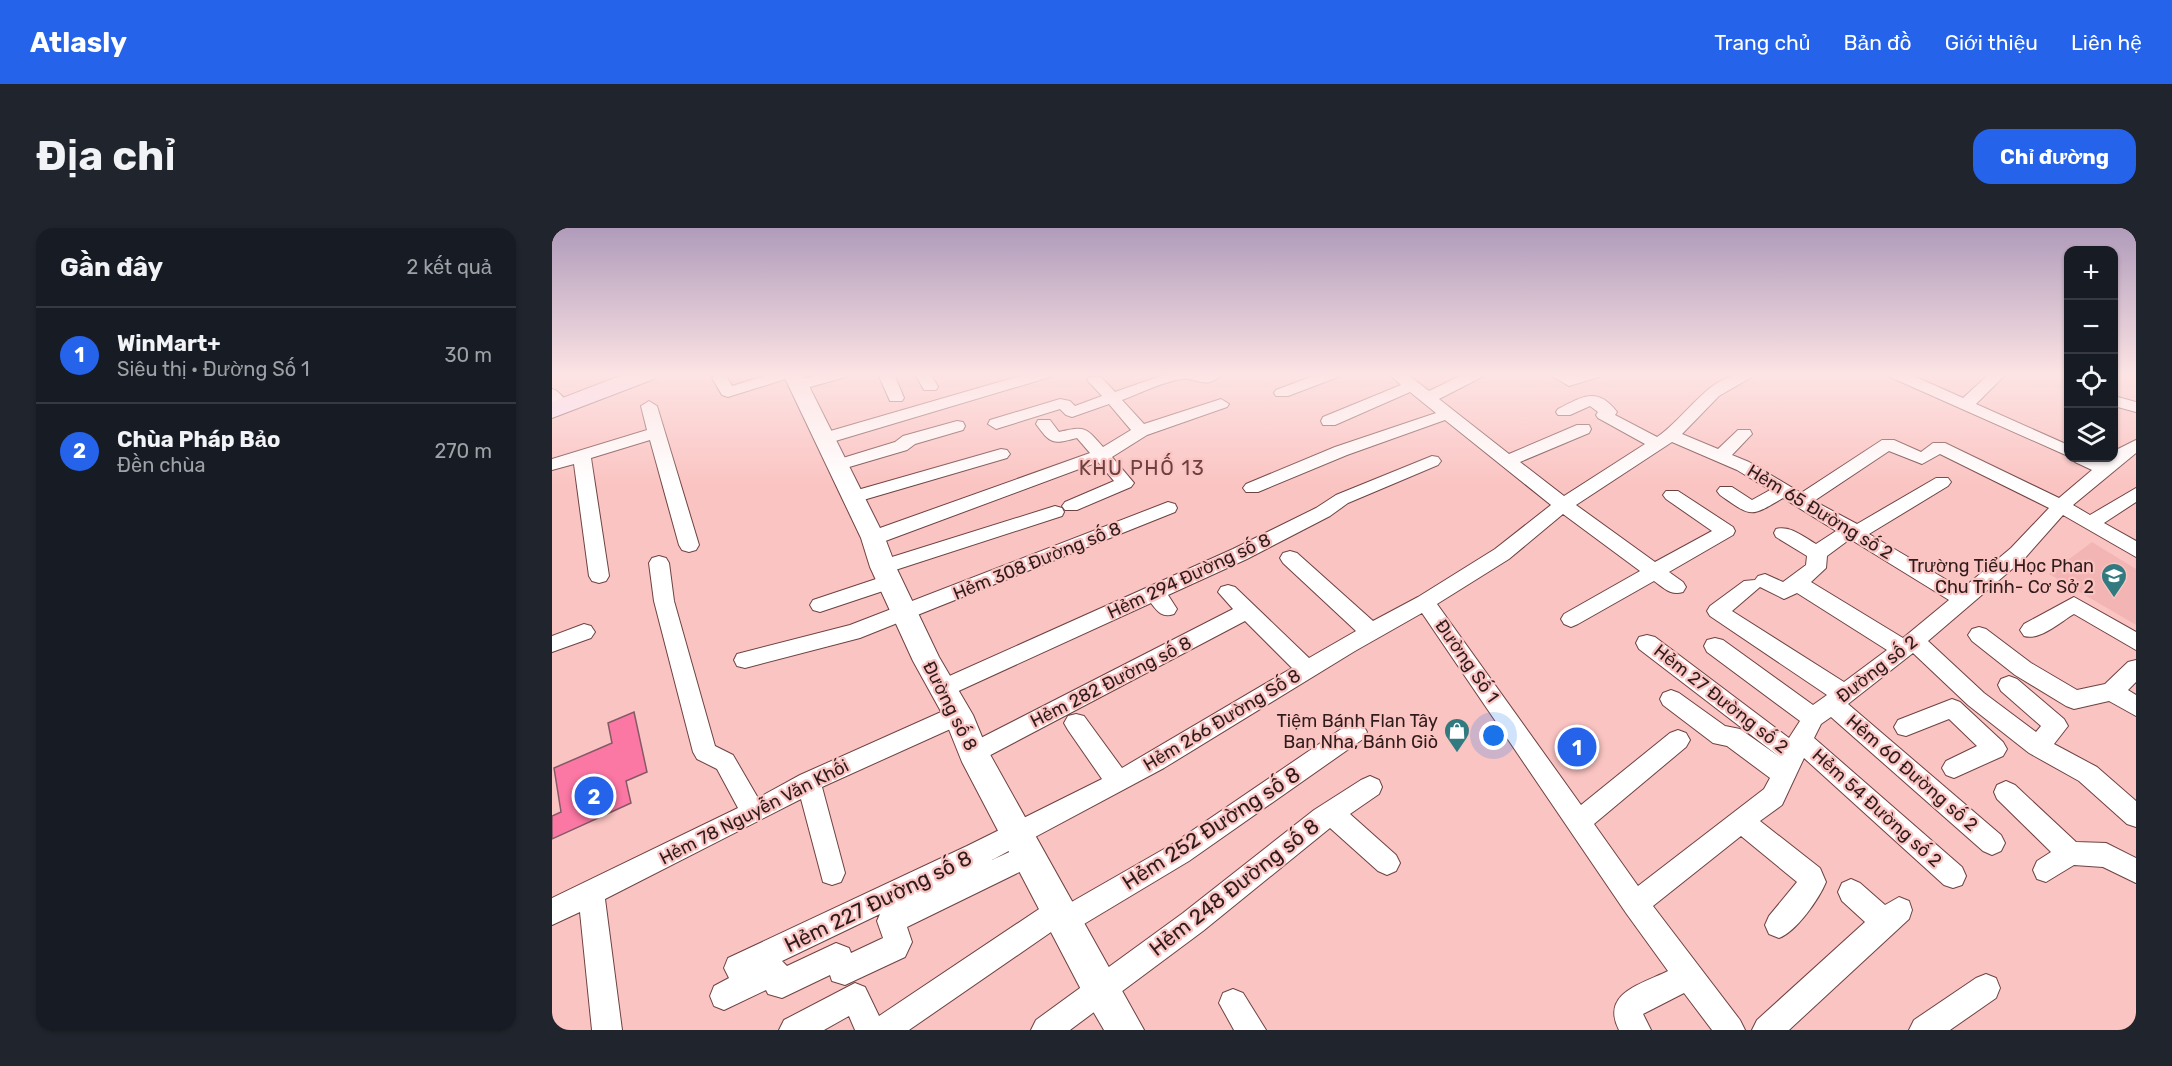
<!DOCTYPE html>
<html lang="vi">
<head>
<meta charset="utf-8">
<style>
	:root { --surface:#171b24; --page:#20242c; --text:#f1f3f6; --muted:#9ea1a6; --line:#363941; --accent:#2563eb }
	body { margin:0; font-family:Rubik,sans-serif; background:var(--page); color:var(--text) }
	.controls { position:absolute; right:18px; top:18px; display:grid; overflow:hidden; border-radius:12px; box-shadow:0 2px 4px #0004 }
	.controls button { width:54px; height:54px; display:grid; place-items:center; padding:0; border:0; border-bottom:2px solid var(--line); background:var(--surface); color:var(--text); font:30px sans-serif }
	.you { position:absolute; left:942px; top:508px; width:21px; height:21px; margin:-15px; border:4px solid #fff; border-radius:50%; background:#1a73e8; box-shadow:0 0 0 9px #1a73e833 }
	.badge { display:grid; place-items:center; width:39px; height:39px; border-radius:50%; background:var(--accent); color:#fff; font-size:20px; font-weight:700 }
	.pin { position:absolute; translate:-50% -50%; border:3px solid #fff; box-shadow:0 2px 6px #0006 }
	.list { margin:0; padding:0; list-style:none }
	h2 { display:flex; justify-content:space-between; align-items:center; height:78px; margin:0; padding:0 24px; font-size:26px }
	h2 small { font-size:20px; font-weight:400; color:var(--muted) }
	.list li { display:grid; grid-template-columns:39px 1fr auto; gap:18px; align-items:center; box-sizing:border-box; height:96px; padding:0 24px; border-top:2px solid var(--line) }
	.list b { display:block; font-size:22px; white-space:nowrap }
	.list p { margin:0; font-size:20px; white-space:nowrap; color:var(--muted) }
	.list em { font-size:20px; font-style:normal; color:var(--muted) }
	.icon { flex:none; width:33px; height:33px; fill:none; stroke:currentColor; stroke-width:2; stroke-linecap:round; stroke-linejoin:round }
	.map { position:relative; flex:none; width:1584px; height:802px; overflow:hidden; border-radius:18px }
	header { display:flex; align-items:center; gap:36px; box-sizing:border-box; height:84px; padding:0 30px; background:var(--accent); color:#fff }
	header strong { font-size:28px }
	nav { display:flex; gap:33px; margin-inline-start:auto; font-size:21px }
	.intro { display:flex; align-items:center; justify-content:space-between; box-sizing:border-box; height:144px; padding:0 36px }
	h1 { margin:0; font-size:42px }
	.button { padding:15px 27px; border-radius:18px; background:var(--accent); color:#fff; font-size:21px; font-weight:700 }
	main { display:flex; gap:36px; padding:0 36px }
	aside { flex:1; background:var(--surface); border-radius:18px; box-shadow:0 2px 4px #0004 }
	.map>svg:first-child { display:block }
	.built { fill:#f3b5b3 }
	.building { fill:#fb77a4; stroke:#865966; stroke-width:1.5 }
	.lines { fill:none; stroke-linecap:round; stroke-linejoin:round }
	.minor-casing { stroke:#6e4241; stroke-width:2 }
	.tertiary-casing { stroke:#6e4241; stroke-width:2 }
	.secondary-casing { stroke:#6e4241; stroke-width:2 }
	.minor { fill:#fff; fill-rule:evenodd }
	.tertiary { fill:#fff; fill-rule:evenodd }
	.secondary { fill:#fae5fe; fill-rule:evenodd }
	.labels { text-anchor:middle; dominant-baseline:central; stroke-width:4.5; stroke-linejoin:round; paint-order:stroke }
	.street-label { font-size:18px; fill:#2f1b1b; stroke:#fac4c2 }
	.poi-label { font-size:18px; fill:#2f1b1b; stroke:#fac4c2; text-anchor:end }
	.neighbourhood-label { font-size:20px; letter-spacing:1.5px; fill:#6d4040; stroke:#fac4c2 }
	.near-street-label { font-size:21px; fill:#2f1b1b; stroke:#fac4c2 }
</style>
</head>
<body>
<header>
<strong>Atlasly</strong>
<nav><a>Trang chủ</a><a>Bản đồ</a><a>Giới thiệu</a><a>Liên hệ</a></nav>
</header>
<div class="intro"><h1>Địa chỉ</h1><a class="button">Chỉ đường</a></div>
<main>
<aside>
<h2>Gần đây<small>2 kết quả</small></h2>
<ul class="list">
<li><span class="badge">1</span><div><b>WinMart+</b><p>Siêu thị · Đường Số 1</p></div><em>30 m</em></li>
<li><span class="badge">2</span><div><b>Chùa Pháp Bảo</b><p>Đền chùa</p></div><em>270 m</em></li>
</ul>
</aside>
<div class="map">
<svg width="1584" height="802" viewBox="0 0 1584 802">
	<rect width="100%" height="100%" fill="#fac4c2"/>
	<!-- built -->
	<polygon class="built" points="1540,314 1584,341 1584,397 1497,346"/>
	<!-- building -->
	<polygon class="building" points="82,484 95,544 74,553 79,575 0,611 0,588 9,584 2,540 60,515 56,495"/>
	<g class="lines">
		<defs>
			<g id="minor">
				<polygon points="218,146 242,146 240,149 176,169 170,167 160,150 165,146 174,147 180,158"/>
				<polygon points="270,146 296,146 294,149 247,162 239,157 241,154"/>
				<polygon points="326,146 342,146 352,170 350,173 338,173"/>
				<polygon points="363,146 379,146 386,159 384,162 372,162"/>
				<polygon points="475,146 500,146 498,149 280,214 268,214 266,210 268,206"/>
				<path d="M 614,146 L 670,146 C 655,163 643,149 630,151 C 610,154 589,165 570,172 L 592,196 L 669,171 L 677,176 L 675,179 L 595,207 L 560,229 L 582,255 L 579,259 L 525,282 L 513,282 L 510,278 L 513,274 L 562,253 L 546,234 L 328,315 L 321,316 L 314,315 L 311,310 L 314,305 L 538,225 L 525,210 C 501,216 499,217 484,196 L 486,192 L 498,192 L 507,204 C 534,198 533,199 551,219 L 579,202 L 557,176 L 520,189 L 514,187 L 508,181 L 444,201 L 436,196 L 438,192 L 508,171 L 518,173 L 523,178 L 550,168 L 535,152 L 537,149 L 549,149 L 563,164 Z"/>
				<polygon points="766,146 788,146 786,149 736,168 724,168 722,165 724,162"/>
				<path d="M 837,146 L 855,146 L 877,163 L 912,146 L 932,146 L 930,149 L 887,171 L 957,226 L 1025,197 L 1037,197 L 1039,201 L 1037,205 L 968,234 L 1012,268 L 1093,216 L 1046,190 L 1044,187 L 1046,184 L 1038,178 L 1018,187 L 1006,187 L 1004,184 L 1006,181 C 1030,169 1045,158 1065,184 L 1063,187 L 1105,209 C 1132,191 1153,153 1186,146 C 1192,145 1199,146 1205,146 L 1167,168 L 1130,206 L 1166,221 L 1186,202 L 1198,202 L 1200,206 L 1180,227 L 1197,234 L 1249,265 L 1330,212 L 1342,212 L 1369,224 L 1381,215 L 1393,215 L 1507,270 L 1540,242 L 1523,234 L 1521,230 L 1542,230 L 1551,233 L 1555,230 L 1562,230 L 1564,222 L 1584,212 L 1584,225 L 1521,277 L 1538,287 L 1584,260 L 1584,274 L 1552,295 L 1584,313 L 1584,329 L 1511,287 L 1473,330 L 1376,413 L 1432,465 L 1484,504 L 1489,498 L 1449,463 L 1446,457 L 1449,451 L 1457,448 L 1465,451 L 1512,491 L 1516,498 L 1502,516 L 1545,539 L 1584,573 L 1584,599 L 1575,596 L 1527,553 L 1477,525 L 1416,477 L 1361,425 L 1296,476 L 1449,607 L 1453,615 L 1449,623 L 1440,627 L 1431,623 L 1279,489 L 1269,496 L 1262,510 L 1410,639 L 1414,648 L 1410,657 L 1401,660 L 1392,657 L 1252,530 L 1230,577 L 1208,593 L 1268,640 L 1274,654 C 1267,671 1244,704 1227,710 L 1217,706 L 1213,697 L 1217,688 L 1245,654 L 1189,608 L 1101,678 L 1188,792 L 1193,802 L 1160,802 L 1132,765 L 1091,786 L 1099,802 L 1067,802 C 1048,765 1090,756 1116,743 L 1074,685 L 870,385 L 803,423 L 612,540 L 440,632 L 477,615 L 486,619 L 490,627 L 486,635 L 355,699 L 360,714 L 353,729 L 293,757 L 280,753 L 278,747 L 230,770 L 216,766 L 214,762 L 172,782 L 162,778 L 158,768 L 162,758 L 177,750 L 172,740 L 176,730 L 415,618 L 550,551 L 516,502 L 512,495 L 516,488 L 524,486 L 532,488 L 570,540 L 740,440 L 693,393 L 429,532 L 421,535 L 413,532 L 409,525 L 413,518 L 681,381 L 666,364 L 669,359 L 676,357 L 683,359 L 757,430 L 804,403 L 731,335 L 728,330 L 731,325 L 738,323 L 745,325 L 821,393 L 866,369 L 943,321 L 999,277 L 893,192 L 795,227 L 706,264 L 694,264 L 691,260 L 694,256 L 783,219 L 884,185 L 858,164 L 783,197 L 771,197 L 769,193 L 771,189 L 849,157 ZM 1120,214 L 1185,242 L 1218,262 L 1200,272 L 1180,259 L 1168,259 L 1165,263 L 1168,267 C 1200,289 1197,290 1231,270 L 1284,303 L 1264,316 C 1252,309 1238,297 1224,301 L 1222,305 L 1224,309 L 1255,328 L 1254,337 L 1231,354 L 1213,346 L 1206,348 L 1203,352 L 1192,353 L 1158,378 L 1155,383 L 1158,388 L 1275,467 L 1261,477 L 1171,412 L 1163,410 L 1155,412 L 1152,418 L 1155,424 L 1248,493 L 1237,510 L 1103,409 L 1095,407 L 1087,409 L 1084,415 L 1087,421 L 1229,530 L 1188,501 L 1173,498 L 1127,465 L 1119,462 L 1111,465 L 1108,471 L 1111,477 L 1161,515 L 1175,518 L 1218,550 L 1212,561 L 1086,658 L 1042,596 L 1134,519 L 1138,512 L 1134,505 L 1126,502 L 1118,505 L 1029,577 L 885,376 L 957,331 L 1011,286 L 1088,343 L 1012,386 L 1009,391 L 1012,396 L 1019,399 L 1026,396 L 1102,353 C 1112,360 1119,368 1131,364 L 1134,359 L 1131,354 L 1117,344 L 1181,307 L 1183,303 L 1181,299 L 1126,263 L 1114,263 L 1111,267 L 1114,271 L 1160,303 L 1103,334 L 1024,277 ZM 1337,223 L 1370,236 L 1388,226 L 1497,280 L 1459,320 L 1410,361 L 1317,306 L 1396,258 L 1399,254 L 1396,250 L 1384,250 L 1305,296 L 1262,273 ZM 1298,311 L 1397,372 L 1351,410 L 1259,354 L 1274,340 L 1275,328 ZM 1208,359 L 1232,371 L 1245,365 L 1335,422 L 1292,454 L 1180,383 ZM 328,686 L 325,693 L 331,710 L 299,725 L 297,720 L 284,715 L 235,738 L 230,733 Z"/>
				<polygon points="996,146 1049,146 1047,149 1017,158"/>
				<polygon points="1336,146 1357,146 1411,170 1437,146 1454,146 1424,176 1516,217 1516,228 1338,149"/>
				<path d="M 0,161 C 8,163 13,172 18,179 L 16,182 L 4,182 L 0,177 Z"/>
				<polygon points="1562,168 1584,174 1584,184 1562,178"/>
				<polygon points="97,173 105,178 147,317 144,322 137,324 130,322 127,317 98,212 39,230 57,348 54,353 47,355 40,353 37,348 22,236 0,242 0,231 95,202 89,178"/>
				<polygon points="405,193 411,194 413,198 411,202 363,216 355,222 287,242 281,241 278,237 281,233 343,214 351,208"/>
				<polygon points="449,221 455,222 458,226 455,230 301,275 295,273 292,269 295,265"/>
				<path d="M 880,228 L 886,229 L 889,233 L 886,237 L 796,275 L 778,288 L 695,331 L 616,367 L 625,381 L 622,386 C 610,390 606,384 599,375 L 400,466 L 392,469 L 384,466 L 381,460 L 384,454 L 681,321 L 764,280 L 784,267 Z"/>
				<polygon points="616,274 623,276 625,280 623,284 308,410 193,440 185,438 182,432 185,426 298,397"/>
				<polygon points="503,278 510,280 512,284 510,288 331,346 324,344 321,339 324,334"/>
				<polygon points="107,328 114,330 117,335 122,373 163,518 181,527 206,570 248,547 398,480 406,478 414,480 417,487 414,494 270,559 293,645 289,654 280,657 271,654 249,571 53,671 70,802 40,802 28,684 0,697 0,670 186,580 165,541 145,531 141,524 102,373 97,335 100,330"/>
				<polygon points="339,346 346,348 349,353 346,358 268,384 261,382 258,377 261,372"/>
				<path d="M 1522,369 L 1584,404 L 1584,422 L 1522,386 C 1508,394 1488,413 1472,408 L 1468,402 L 1472,396 Z"/>
				<polygon points="32,396 39,398 43,404 39,410 0,424 0,408"/>
				<polygon points="1427,399 1434,401 1479,435 1525,462 1553,456 1576,434 1584,432 1584,454 1576,462 1584,467 1584,488 1557,473 1522,481 1514,478 1463,447 1420,413 1416,407 1420,401"/>
				<polygon points="1400,471 1408,474 1451,514 1455,521 1451,528 1402,550 1394,547 1390,540 1394,533 1425,518 1397,491 1354,508 1346,506 1342,499 1346,492"/>
				<polygon points="803,494 811,497 815,504 811,511 637,633 522,702 512,706 502,702 357,802 303,802 297,788 272,802 227,802 232,792 303,755 313,759 327,788 496,675 506,671 516,676 619,617 795,497"/>
				<polygon points="818,548 827,552 830,559 827,566 798,586 844,627 848,635 844,643 835,647 826,643 778,600 651,703 518,802 479,802 484,792 631,685 762,582 809,552"/>
				<polygon points="1454,553 1463,557 1524,614 1554,615 1584,630 1584,655 1551,639 1522,637 1494,654 1485,651 1481,642 1485,633 1499,624 1445,571 1442,564 1445,557"/>
				<polygon points="1299,651 1308,655 1333,677 1347,669 1357,673 1360,682 1357,691 1237,802 1200,802 1205,792 1313,694 1290,673 1286,664 1290,655"/>
				<polygon points="1434,746 1444,750 1448,760 1444,770 1398,802 1357,802 1362,792 1424,750"/>
				<polygon points="681,761 691,765 714,802 682,802 667,775 671,765"/>
			</g>
			<polygon id="tertiary" points="231,146 251,146 333,310 344,339 387,429 421,487 435,521 592,802 552,802 535,773 410,534 392,489 361,433 318,339 309,310"/>
			<polygon id="secondary" points="73,146 106,146 102,151 0,190 0,174"/>
		</defs>
		<!-- minor casing -->
		<use href="#minor" class="minor-casing"/>
		<!-- tertiary casing -->
		<use href="#tertiary" class="tertiary-casing"/>
		<!-- secondary casing -->
		<use href="#secondary" class="secondary-casing"/>
		<!-- minor -->
		<use href="#minor" class="minor"/>
		<!-- tertiary -->
		<use href="#tertiary" class="tertiary"/>
		<!-- secondary -->
		<use href="#secondary" class="secondary"/>
	</g>
	<!-- sky -->
	<linearGradient id="sky" x2="0" y2="1"><stop stop-color="#b09bbb"/><stop offset="0.57" stop-color="#fde4e4"/><stop offset="1" stop-color="#fde4e4" stop-opacity="0"/></linearGradient>
	<rect width="1584" height="258" fill="url(#sky)"/>
	<!-- icons -->
	<defs>
		<symbol id="school-pin" viewBox="-11 -11 22 30"><path d="M0 17L-7.5 6A9.5 9.5 0 1 1 7.5 6Z" fill="#317a7f" stroke="#fac4c2"/><path d="M0-5L7-2L0 1L-7-2ZM-4 1L0 2.5L4 1V4Q0 6-4 4Z" fill="#fff"/></symbol>
		<symbol id="shop-pin" viewBox="-11 -11 22 30"><path d="M0 17L-7.5 6A9.5 9.5 0 1 1 7.5 6Z" fill="#317a7f" stroke="#fac4c2"/><path d="M-5-2.5h2.3a2.7 3.5 0 0 1 5.4 0H5L5.5 6h-11ZM-1.5-2.5h3a1.5 2.3 0 0 0-3 0Z" fill="#fff"/></symbol>
	</defs>
	<g fill-rule="evenodd">
		<use href="#school-pin" x="1547" y="333" width="30" height="40"/>
		<use href="#shop-pin" x="890" y="488" width="30" height="40"/>
	</g>
	<g class="labels">
		<!-- street labels -->
		<g class="street-label">
			<text transform="translate(1268 284) rotate(31)">Hẻm 65 Đường số 2</text>
			<text transform="translate(485 333) rotate(-22)">Hẻm 308 Đường số 8</text>
			<text transform="translate(637 348) rotate(-25)">Hẻm 294 Đường số 8</text>
			<text transform="translate(915 433) rotate(55)">Đường Số 1</text>
			<text transform="translate(1325 441) rotate(-38)">Đường số 2</text>
			<text transform="translate(559 454) rotate(-27)">Hẻm 282 Đường số 8</text>
			<text transform="translate(1169 471) rotate(38)">Hẻm 27 Đường số 2</text>
			<text transform="translate(398 478) rotate(63)">Đường số 8</text>
			<text transform="translate(670 492) rotate(-31)">Hẻm 266 Đường Số 8</text>
			<text transform="translate(1360 545) rotate(41)">Hẻm 60 Đường số 2</text>
			<text transform="translate(1325 580) rotate(42)">Hẻm 54 Đường số 2</text>
			<text transform="translate(202 584) rotate(-27)">Hẻm 78 Nguyễn Văn Khối</text>
		</g>
		<!-- poi labels -->
		<g class="poi-label">
			<text x="1542" y="338">Trường Tiểu Học Phan<tspan x="1542" dy="21">Chu Trinh- Cơ Sở 2</tspan></text>
			<text x="886" y="493">Tiệm Bánh Flan Tây<tspan x="886" dy="21">Ban Nha, Bánh Giò</tspan></text>
		</g>
		<!-- neighbourhood labels -->
		<g class="neighbourhood-label">
			<text x="590" y="240">KHU PHỐ 13</text>
		</g>
		<!-- near-street labels -->
		<g class="near-street-label">
			<text transform="translate(659 600) rotate(-33)">Hẻm 252 Đường số 8</text>
			<text transform="translate(682 659) rotate(-38)">Hẻm 248 Đường số 8</text>
			<text transform="translate(326 673) rotate(-26)">Hẻm 227 Đường số 8</text>
		</g>
	</g>
</svg>
<div class="controls">
<button>+</button>
<button>−</button>
<button><svg class="icon" aria-label="locate" viewBox="0 0 24 24"><circle cx="12" cy="12" r="6"/><path d="M12 2v4M12 18v4M2 12h4M18 12h4"/></svg></button>
<button><svg class="icon" aria-label="layers" viewBox="0 0 24 24"><path d="M12 4l9 5-9 5-9-5zM3 14l9 5 9-5"/></svg></button>
</div>
<div class="you"></div>
<div class="pin badge" style="left:1025px;top:519px">1</div>
<div class="pin badge" style="left:42px;top:568px">2</div>
</div>
</main>
</body>
</html>
